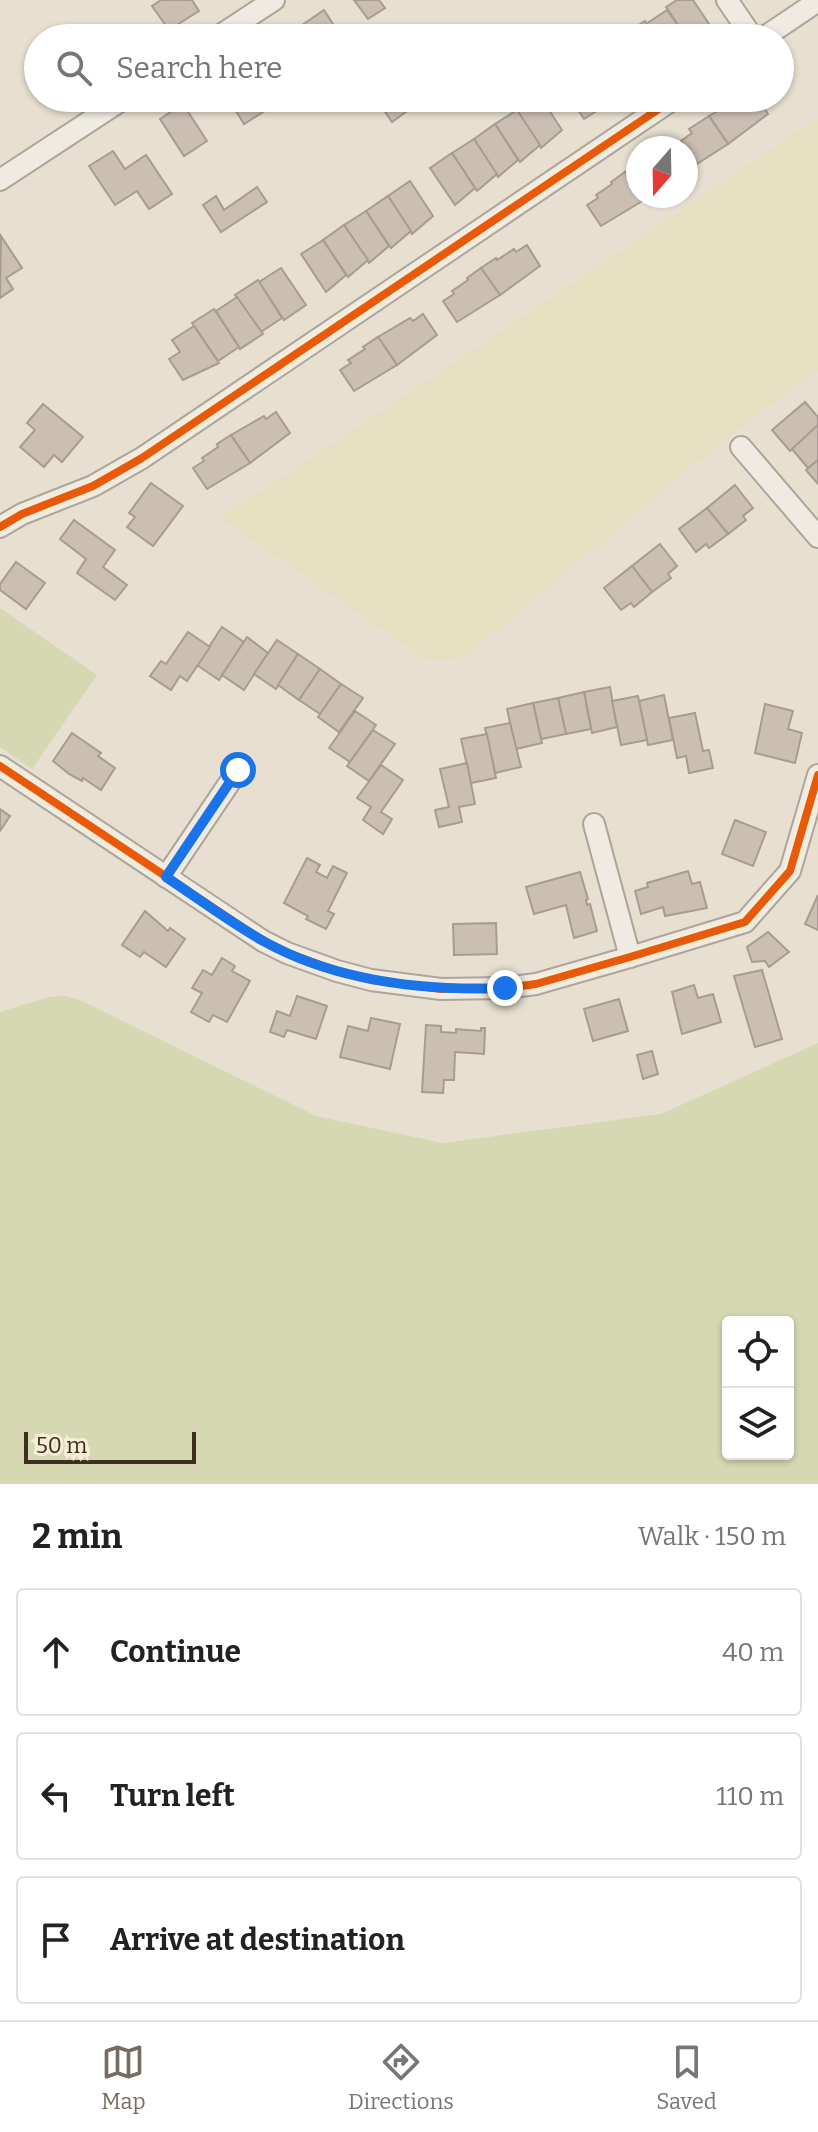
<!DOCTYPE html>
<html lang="en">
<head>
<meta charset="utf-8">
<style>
	:root { --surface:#fff; --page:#f2f2f2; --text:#222; --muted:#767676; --line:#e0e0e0; --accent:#786c5e }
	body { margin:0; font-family:Bitter,serif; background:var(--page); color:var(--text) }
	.controls { position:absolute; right:24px; bottom:24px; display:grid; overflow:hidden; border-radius:8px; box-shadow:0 2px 6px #0004 }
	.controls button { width:72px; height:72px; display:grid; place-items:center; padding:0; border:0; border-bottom:2px solid var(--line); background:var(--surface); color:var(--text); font:40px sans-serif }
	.compass { position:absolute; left:626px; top:136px; width:72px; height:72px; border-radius:50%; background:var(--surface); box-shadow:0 2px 6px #0004; rotate:200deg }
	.scale { position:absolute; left:24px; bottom:20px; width:172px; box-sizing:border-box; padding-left:8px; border:4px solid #3d2e20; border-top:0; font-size:22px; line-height:28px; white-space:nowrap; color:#3d2e20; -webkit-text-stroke:6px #f7eed8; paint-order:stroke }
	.stop { position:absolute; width:24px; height:24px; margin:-18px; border:6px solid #1a73e8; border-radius:50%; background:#fff }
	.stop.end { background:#1a73e8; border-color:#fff; box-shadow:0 2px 8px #0008 }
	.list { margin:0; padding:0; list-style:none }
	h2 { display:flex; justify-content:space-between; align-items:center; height:104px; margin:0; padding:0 32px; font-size:34px }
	h2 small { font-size:26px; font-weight:400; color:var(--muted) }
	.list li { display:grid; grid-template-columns:52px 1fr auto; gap:24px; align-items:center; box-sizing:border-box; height:128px; margin:0 16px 16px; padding:0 16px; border:2px solid var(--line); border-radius:8px }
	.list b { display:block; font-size:30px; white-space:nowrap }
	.list em { font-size:26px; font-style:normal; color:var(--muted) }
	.icon { flex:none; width:44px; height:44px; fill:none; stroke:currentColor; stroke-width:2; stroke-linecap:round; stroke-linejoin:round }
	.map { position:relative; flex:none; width:818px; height:1484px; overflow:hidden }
	.search { position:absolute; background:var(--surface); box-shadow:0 2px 6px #0004; left:24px; right:24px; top:24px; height:88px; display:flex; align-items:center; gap:20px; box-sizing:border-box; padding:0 28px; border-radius:44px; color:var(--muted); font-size:30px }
	.sheet { height:536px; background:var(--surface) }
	nav { display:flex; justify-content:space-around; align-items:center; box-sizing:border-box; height:112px; border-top:2px solid var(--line); background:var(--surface); font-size:22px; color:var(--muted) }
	nav a { display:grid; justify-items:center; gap:4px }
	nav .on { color:var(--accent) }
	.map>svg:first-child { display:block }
	.farmland { fill:#e6dfc2 }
	.green { fill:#d6d7b3; fill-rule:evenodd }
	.building { fill:#cbbfb2; stroke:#a89c90; stroke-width:2 }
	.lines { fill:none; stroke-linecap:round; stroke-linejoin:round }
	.street-casing { stroke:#ada599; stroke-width:24 }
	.street { stroke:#efebe3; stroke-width:20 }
	.cycleway-casing { stroke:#f7eed8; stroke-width:13 }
	.cycleway { stroke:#e8590c; stroke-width:8 }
	.route { stroke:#1a73e8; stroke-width:10 }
</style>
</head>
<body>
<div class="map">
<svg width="818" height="1484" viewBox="0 0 818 1484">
	<rect width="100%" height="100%" fill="#e7e0d1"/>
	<!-- farmland -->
	<polygon class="farmland" points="818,118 818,370 720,443 470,653 449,660 425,659 219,517 294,470"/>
	<!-- green -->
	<g class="green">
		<polygon points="0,608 97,675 32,769 0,747"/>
		<path d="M 65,996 L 80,1000 L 316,1116 L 443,1143 L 661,1114 L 818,1043 L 818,1484 L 0,1484 L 0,1012 L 49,997 ZM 728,1322 L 788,1322 L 788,1454 L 728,1454 Z"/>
	</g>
	<!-- building -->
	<g class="building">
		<polygon points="161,0 192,0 199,11 169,30 152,6"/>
		<polygon points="354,0 379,0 385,8 368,19"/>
		<polygon points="677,0 693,0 713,30 701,38 687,38 666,7"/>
		<polygon points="324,10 342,38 301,38 295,30"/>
		<polygon points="667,10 687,38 656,38 646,24"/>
		<polygon points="645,21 655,38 623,38 622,36"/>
		<polygon points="228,98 261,98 268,109 244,124"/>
		<polygon points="380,98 398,98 407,111 392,122 377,100"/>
		<polygon points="535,98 541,98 562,130 541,148 517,110"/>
		<polygon points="570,98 602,98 606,105 584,119"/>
		<polygon points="740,98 744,100 758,98 768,114 728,144 709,116"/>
		<polygon points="183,104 207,141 184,156 160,119"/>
		<polygon points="517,110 540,145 520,162 495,124"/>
		<polygon points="709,116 728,144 697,164 681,141 692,133 689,129"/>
		<polygon points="495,124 518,160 498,177 474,139"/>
		<polygon points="474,139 497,174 477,191 452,153"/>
		<polygon points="113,151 125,169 146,155 172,194 149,209 137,191 115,205 89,166"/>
		<polygon points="452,153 475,188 455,205 430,168"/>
		<polygon points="638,163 638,191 625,172"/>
		<polygon points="625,172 638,191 638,196 644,200 601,226 587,205 598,198 596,195 612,184 611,182"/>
		<polygon points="410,181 433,216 412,234 388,196"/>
		<polygon points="257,187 267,202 221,232 203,205 216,196 224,210"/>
		<polygon points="388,196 411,231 391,248 366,211"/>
		<polygon points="366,211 389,246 369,263 344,225"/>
		<polygon points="344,225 368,260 348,277 323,240"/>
		<polygon points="1,236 22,268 6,278 13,289 0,298"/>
		<polygon points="323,240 346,275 326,292 301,254"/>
		<polygon points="527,245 540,266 500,295 481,268 496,258 497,260 514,249 516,252"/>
		<polygon points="281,268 306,305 284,320 259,282"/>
		<polygon points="481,268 500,295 457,322 443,301 454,294 452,291 468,280 467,278"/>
		<polygon points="258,280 282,318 261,332 235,295"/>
		<polygon points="237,297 263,334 240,349 216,311"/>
		<polygon points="214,309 239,347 218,361 192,323"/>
		<polygon points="423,314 437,335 397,365 378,337 410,318 413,321"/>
		<polygon points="194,326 219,363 183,380 169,359 180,352 172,340"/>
		<polygon points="378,337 397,365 354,391 340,370 351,363 348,360 365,349 363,347"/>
		<polygon points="805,402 818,417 818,425 790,451 772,430"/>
		<polygon points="43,404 83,437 62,462 54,455 44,467 20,447 35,430 27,423"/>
		<polygon points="276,412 290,433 250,463 231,435 264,416 266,419"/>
		<polygon points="818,425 818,460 808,468 792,449"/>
		<polygon points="231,435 250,463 207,489 193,468 204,461 202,458 218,447 217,444"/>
		<polygon points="818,460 818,484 806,470"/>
		<polygon points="151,483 183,506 153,546 127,527 135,517 129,513"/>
		<polygon points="735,485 753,508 743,516 746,520 728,534 707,508"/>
		<polygon points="707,508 728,534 709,548 706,544 696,552 679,529"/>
		<polygon points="74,520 115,550 103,567 127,585 115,600 77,573 86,559 60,539"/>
		<polygon points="660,544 677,566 668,574 671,578 652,592 632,566"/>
		<polygon points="16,562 45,583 26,609 0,590 0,584"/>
		<polygon points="632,566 652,592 634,607 631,603 621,610 604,588"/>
		<polygon points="222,627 244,642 219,680 197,665"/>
		<polygon points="188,632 210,647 187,681 180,676 171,690 150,676 161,661 166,664"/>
		<polygon points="247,637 268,653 244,690 222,675"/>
		<polygon points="277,640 298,654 276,689 254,674"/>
		<polygon points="298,654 320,669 299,700 278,685"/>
		<polygon points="320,669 341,684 320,714 299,700"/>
		<polygon points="341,684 363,698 339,732 318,717"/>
		<polygon points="610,687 617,727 592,733 584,692"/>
		<polygon points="584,692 591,729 566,734 558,698"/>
		<polygon points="664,695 673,740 648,745 639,701"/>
		<polygon points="638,696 647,740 621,745 612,701"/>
		<polygon points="558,698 566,734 541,739 533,703"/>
		<polygon points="533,703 542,743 516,749 507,709"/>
		<polygon points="765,704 793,711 788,729 802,733 795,763 755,753"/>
		<polygon points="355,711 376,725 350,762 329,748"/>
		<polygon points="695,713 703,751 709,750 713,768 689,773 686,756 677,758 669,718"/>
		<polygon points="510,723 521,767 495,773 485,728"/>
		<polygon points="373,730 395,744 369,781 347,766"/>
		<polygon points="72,733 101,753 98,756 115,768 101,790 83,778 82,781 69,774 53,761"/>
		<polygon points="487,734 496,778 471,783 461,739"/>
		<polygon points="467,763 475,804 459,807 462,822 439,827 435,810 449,807 440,769"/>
		<polygon points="381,765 403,780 381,812 392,819 383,834 363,820 371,807 357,798"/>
		<polygon points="0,809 10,816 0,831"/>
		<polygon points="735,820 766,832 753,866 722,854"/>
		<polygon points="307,858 320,865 316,872 327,878 333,866 347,873 328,911 334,914 326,929 306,919 308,916 284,903"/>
		<polygon points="688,871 692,884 700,882 707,908 665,916 663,907 641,914 635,891 648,887 647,883"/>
		<polygon points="580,872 588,899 586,900 587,905 590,904 597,931 574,938 566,905 534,914 526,887"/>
		<polygon points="818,895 818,930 805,924"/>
		<polygon points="145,911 168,931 170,928 185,939 166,967 144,952 140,957 122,945"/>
		<polygon points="496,923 497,954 454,955 453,924"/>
		<polygon points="768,932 789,952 769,967 765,961 752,962 747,947"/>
		<polygon points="222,958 235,966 232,971 250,981 227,1022 213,1015 209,1022 191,1012 202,993 192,988 203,970 212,975"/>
		<polygon points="762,970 782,1039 755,1047 734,976"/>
		<polygon points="694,985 698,998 713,994 721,1022 682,1034 672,992"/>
		<polygon points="297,996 327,1006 316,1039 287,1030 284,1037 270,1032 277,1011 290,1016"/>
		<polygon points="619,999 628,1031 593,1041 584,1009"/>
		<polygon points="371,1018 400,1024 390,1069 340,1057 348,1026 368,1031"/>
		<polygon points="426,1025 441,1026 441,1032 456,1033 456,1029 481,1031 481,1028 485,1028 484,1054 455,1052 454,1080 444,1080 443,1093 422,1092"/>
		<polygon points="652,1051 658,1074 643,1079 637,1055"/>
	</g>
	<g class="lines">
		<defs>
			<g id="street">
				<polyline points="727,0 753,38"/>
				<polyline points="216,38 274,0"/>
				<polyline points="763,38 818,1"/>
				<polyline points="0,180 125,98"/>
				<polyline points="741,447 818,537"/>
				<polyline points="0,527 22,514 93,486 142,458 675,98"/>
				<polyline points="0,766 263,941 287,953 337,971 371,980 441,989 505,988 536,984 630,957 745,922 790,871 818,775"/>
				<polyline points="594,824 630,957"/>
				<polyline points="166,877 238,770"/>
			</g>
		</defs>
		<!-- street casing -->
		<use href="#street" class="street-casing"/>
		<!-- street -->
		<use href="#street" class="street"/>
		<defs>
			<g id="cycleway">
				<polyline points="0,527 22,514 93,486 142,458 675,98"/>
				<polyline points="0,766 263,941 287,953 337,971 371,980 441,989 505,988 536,984 630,957 745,922 790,871 818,775"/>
			</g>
		</defs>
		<!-- cycleway casing -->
		<use href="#cycleway" class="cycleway-casing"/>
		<!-- cycleway -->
		<use href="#cycleway" class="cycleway"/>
	</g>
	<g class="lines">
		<!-- route -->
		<path class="route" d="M 238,770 L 166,877 C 199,899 231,923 265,942 C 338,982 423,991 505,988"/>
	</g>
</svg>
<div class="controls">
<button><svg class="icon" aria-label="locate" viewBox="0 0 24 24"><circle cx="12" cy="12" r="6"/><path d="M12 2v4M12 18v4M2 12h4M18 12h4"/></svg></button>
<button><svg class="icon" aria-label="layers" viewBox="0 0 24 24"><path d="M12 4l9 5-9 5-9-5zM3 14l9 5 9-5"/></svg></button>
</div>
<svg class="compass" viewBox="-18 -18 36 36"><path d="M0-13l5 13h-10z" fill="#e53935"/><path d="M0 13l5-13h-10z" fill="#767676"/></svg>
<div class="scale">50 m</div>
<div class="stop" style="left:238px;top:770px"></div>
<div class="stop end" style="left:505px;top:988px"></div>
<div class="search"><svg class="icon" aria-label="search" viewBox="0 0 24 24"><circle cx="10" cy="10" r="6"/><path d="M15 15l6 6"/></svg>Search here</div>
</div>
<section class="sheet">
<h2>2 min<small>Walk · 150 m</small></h2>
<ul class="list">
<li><svg class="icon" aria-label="ahead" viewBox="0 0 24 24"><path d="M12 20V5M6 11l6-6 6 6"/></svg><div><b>Continue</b></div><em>40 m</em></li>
<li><svg class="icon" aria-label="left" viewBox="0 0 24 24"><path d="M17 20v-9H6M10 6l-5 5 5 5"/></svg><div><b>Turn left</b></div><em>110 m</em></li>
<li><svg class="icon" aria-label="arrive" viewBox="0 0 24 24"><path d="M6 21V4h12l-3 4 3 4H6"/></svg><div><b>Arrive at destination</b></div></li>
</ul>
</section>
<nav>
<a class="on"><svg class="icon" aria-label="map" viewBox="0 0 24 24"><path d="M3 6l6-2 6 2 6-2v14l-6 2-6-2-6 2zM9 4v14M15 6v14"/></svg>Map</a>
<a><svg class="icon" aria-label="directions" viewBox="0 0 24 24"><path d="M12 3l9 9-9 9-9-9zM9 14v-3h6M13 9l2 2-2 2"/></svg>Directions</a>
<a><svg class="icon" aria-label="saved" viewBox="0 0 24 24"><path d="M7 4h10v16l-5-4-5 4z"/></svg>Saved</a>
</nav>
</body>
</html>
